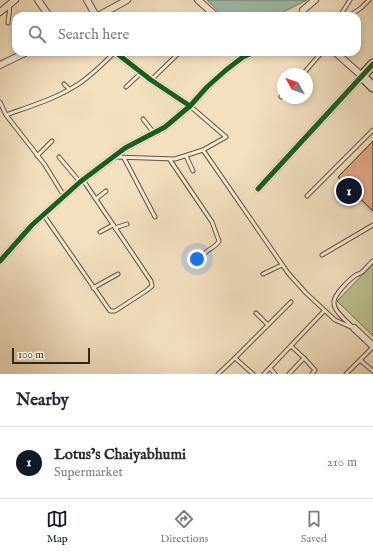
<!DOCTYPE html>
<html lang="en">
<head>
<meta charset="utf-8">
<style>
	:root { --surface:#fff; --page:#f7f7f7; --text:#2b2b33; --muted:#7c7c81; --line:#e1e1e2; --accent:#111827 }
	body { margin:0; font-family:"IM FELL English",serif; background:var(--page); color:var(--text) }
	.compass { position:absolute; left:277px; top:68px; width:36px; height:36px; border-radius:50%; background:var(--surface); box-shadow:0 2px 6px #0003; rotate:310deg }
	.scale { position:absolute; left:12px; bottom:10px; width:78px; box-sizing:border-box; padding-left:4px; border:2px solid #332617; border-top:0; font-size:11px; line-height:14px; white-space:nowrap; color:#332617; -webkit-text-stroke:3px #f7ebd6; paint-order:stroke }
	.you { position:absolute; left:197px; top:259px; width:14px; height:14px; margin:-10px; border:3px solid #fff; border-radius:50%; background:#1a73e8; box-shadow:0 0 0 6px #1a73e833 }
	.badge { display:grid; place-items:center; width:26px; height:26px; border-radius:50%; background:var(--accent); color:#fff; font-size:13px; font-weight:700 }
	.pin { position:absolute; translate:-50% -50%; border:2px solid #fff; box-shadow:0 1px 4px #0006 }
	.list { margin:0; padding:0; list-style:none }
	h2 { display:flex; justify-content:space-between; align-items:center; height:52px; margin:0; padding:0 16px; font-size:17px }
	h2 small { font-size:13px; font-weight:400; color:var(--muted) }
	.list li { display:grid; grid-template-columns:26px 1fr auto; gap:12px; align-items:center; box-sizing:border-box; height:72px; padding:0 16px; border-top:1px solid var(--line) }
	.list b { display:block; font-size:15px; white-space:nowrap }
	.list p { margin:0; font-size:13px; white-space:nowrap; color:var(--muted) }
	.list em { font-size:13px; font-style:normal; color:var(--muted) }
	.icon { flex:none; width:22px; height:22px; fill:none; stroke:currentColor; stroke-width:2; stroke-linecap:round; stroke-linejoin:round }
	.map { position:relative; flex:none; width:373px; height:374px; overflow:hidden }
	.search { position:absolute; background:var(--surface); box-shadow:0 2px 6px #0003; left:12px; right:12px; top:12px; height:44px; display:flex; align-items:center; gap:10px; box-sizing:border-box; padding:0 14px; border-radius:12px; color:var(--muted); font-size:15px }
	.sheet { height:124px; background:var(--surface) }
	nav { display:flex; justify-content:space-around; align-items:center; box-sizing:border-box; height:56px; border-top:1px solid var(--line); background:var(--surface); font-size:11px; color:var(--muted) }
	nav a { display:grid; justify-items:center; gap:2px }
	nav .on { color:var(--accent) }
	.map>svg:first-child { display:block }
	.green { fill:#bcc292; stroke:#787454 }
	.water { fill:#9dbeac; stroke:#738170 }
	.building { fill:#e3a785; stroke:#332617; filter:url(#shadow) }
	.lines { fill:none; stroke-linecap:round; stroke-linejoin:round }
	.lane-casing { stroke:#635441; stroke-width:5 }
	.street-casing { stroke:#635441; stroke-width:8 }
	.secondary-casing { stroke:#332617; stroke-width:11 }
	.lane { stroke:#f7ebd6; stroke-width:3 }
	.street { stroke:#f7ebd6; stroke-width:6 }
	.secondary { stroke:#f7ebd6; stroke-width:9 }
	.cycleway-casing { stroke:#f7ebd6; stroke-width:8 }
	.cycleway { stroke:#1b5e20; stroke-width:5 }
</style>
</head>
<body>
<div class="map">
<svg width="373" height="374" viewBox="0 0 373 374">
	<defs>
		<filter id="shadow"><feDropShadow dx="1.5" dy="3" stdDeviation="2" flood-color="#0004"/></filter>
	</defs>
	<rect width="100%" height="100%" fill="#f3e0c0"/>
	<filter id="stains"><feTurbulence type="fractalNoise" baseFrequency=".005" numOctaves="4"/><feColorMatrix values="0 0 0 0 .2 0 0 0 0 .09 0 0 0 0 .02 0 0 0 .5 -.17"/></filter>
	<radialGradient id="worn" r=".72"><stop offset=".6" stop-color="#630" stop-opacity="0"/><stop offset="1" stop-color="#630" stop-opacity=".3"/></radialGradient>
	<!-- green -->
	<polygon class="green" points="373,264 373,336 337,301"/>
	<!-- water -->
	<polygon class="water" points="207,0 307,0 275,16 223,16"/>
	<!-- building -->
	<polygon class="building" points="373,141 373,211 338,177"/>
	<g class="lines">
		<defs>
			<g id="lane">
				<polyline points="340,16 350,0"/>
				<polyline points="349,16 361,8 369,0"/>
				<path d="M 8,23 C 8,16 11,11 9,4"/>
				<polyline points="303,74 322,52"/>
				<polyline points="151,80 180,52"/>
				<polyline points="64,84 69,89"/>
				<polyline points="126,87 141,73"/>
				<polyline points="281,97 283,96"/>
				<polyline points="0,102 6,115 45,165 64,196"/>
				<path d="M 6,115 C 31,106 58,98 80,83 C 93,74 104,63 115,52"/>
				<polyline points="143,119 154,133"/>
				<polyline points="203,150 288,273 306,293 335,320 353,328"/>
				<polyline points="37,156 52,141"/>
				<polyline points="186,156 193,171"/>
				<polyline points="59,157 80,182"/>
				<polyline points="115,157 175,159 203,150 226,137 190,106"/>
				<polyline points="124,158 155,217"/>
				<path d="M 170,160 L 212,222 L 219,241 C 216,247 210,248 205,253"/>
				<polyline points="307,196 373,130"/>
				<polyline points="96,199 106,191"/>
				<polyline points="43,214 110,311 115,311 146,291 152,286 151,281 83,180"/>
				<polyline points="115,228 127,224"/>
				<polyline points="100,232 113,225"/>
				<polyline points="322,255 373,225"/>
				<polyline points="263,274 282,265"/>
				<polyline points="93,288 118,274"/>
				<polyline points="256,313 268,325"/>
				<path d="M 352,327 C 347,321 333,311 334,302 C 334,294 350,279 356,275 C 356,275 361,273 362,272 C 366,269 369,264 373,261"/>
				<polyline points="235,358 253,374"/>
				<polyline points="304,358 315,370 312,374"/>
				<polyline points="360,360 373,347"/>
				<polyline points="270,368 275,374"/>
				<polyline points="218,374 235,358 291,302"/>
				<polyline points="264,374 324,311"/>
				<polyline points="289,374 304,358 291,346"/>
				<polyline points="346,374 360,360 373,371"/>
			</g>
			<g id="street">
				<polyline points="38,0 49,16"/>
				<polyline points="87,0 96,16"/>
				<polyline points="198,0 216,16"/>
				<polyline points="0,12 15,0"/>
				<polyline points="98,16 127,0"/>
				<polyline points="302,16 303,10 315,0"/>
				<polyline points="115,52 151,80 190,106"/>
				<polyline points="0,65 27,52"/>
				<polyline points="258,189 362,76 335,52"/>
				<polyline points="0,261 32,225 80,182 125,148 165,127 190,106 207,87 226,70 243,57 255,52"/>
				<polyline points="354,328 373,346"/>
			</g>
			<polyline id="secondary" points="373,64 362,76 373,87"/>
		</defs>
		<!-- lane casing -->
		<use href="#lane" class="lane-casing"/>
		<!-- street casing -->
		<use href="#street" class="street-casing"/>
		<!-- secondary casing -->
		<use href="#secondary" class="secondary-casing"/>
		<!-- lane -->
		<use href="#lane" class="lane"/>
		<!-- street -->
		<use href="#street" class="street"/>
		<!-- secondary -->
		<use href="#secondary" class="secondary"/>
		<defs>
			<g id="cycleway">
				<polyline points="115,52 151,80 190,106"/>
				<polyline points="258,189 373,64"/>
				<polyline points="0,261 32,225 80,182 125,148 165,127 190,106 207,87 226,70 243,57 255,52"/>
			</g>
		</defs>
		<!-- cycleway casing -->
		<use href="#cycleway" class="cycleway-casing"/>
		<!-- cycleway -->
		<use href="#cycleway" class="cycleway"/>
	</g>
	<rect width="100%" height="100%" filter="url(#stains)"/>
	<rect width="100%" height="100%" fill="url(#worn)"/>
</svg>
<svg class="compass" viewBox="-18 -18 36 36"><path d="M0-13l5 13h-10z" fill="#e53935"/><path d="M0 13l5-13h-10z" fill="#7c7c81"/></svg>
<div class="scale">100 m</div>
<div class="you"></div>
<div class="pin badge" style="left:349px;top:191px">1</div>
<div class="search"><svg class="icon" aria-label="search" viewBox="0 0 24 24"><circle cx="10" cy="10" r="6"/><path d="M15 15l6 6"/></svg>Search here</div>
</div>
<section class="sheet">
<h2>Nearby<small></small></h2>
<ul class="list">
<li><span class="badge">1</span><div><b>Lotus’s Chaiyabhumi</b><p>Supermarket</p></div><em>210 m</em></li>
</ul>
</section>
<nav>
<a class="on"><svg class="icon" aria-label="map" viewBox="0 0 24 24"><path d="M3 6l6-2 6 2 6-2v14l-6 2-6-2-6 2zM9 4v14M15 6v14"/></svg>Map</a>
<a><svg class="icon" aria-label="directions" viewBox="0 0 24 24"><path d="M12 3l9 9-9 9-9-9zM9 14v-3h6M13 9l2 2-2 2"/></svg>Directions</a>
<a><svg class="icon" aria-label="saved" viewBox="0 0 24 24"><path d="M7 4h10v16l-5-4-5 4z"/></svg>Saved</a>
</nav>
</body>
</html>
